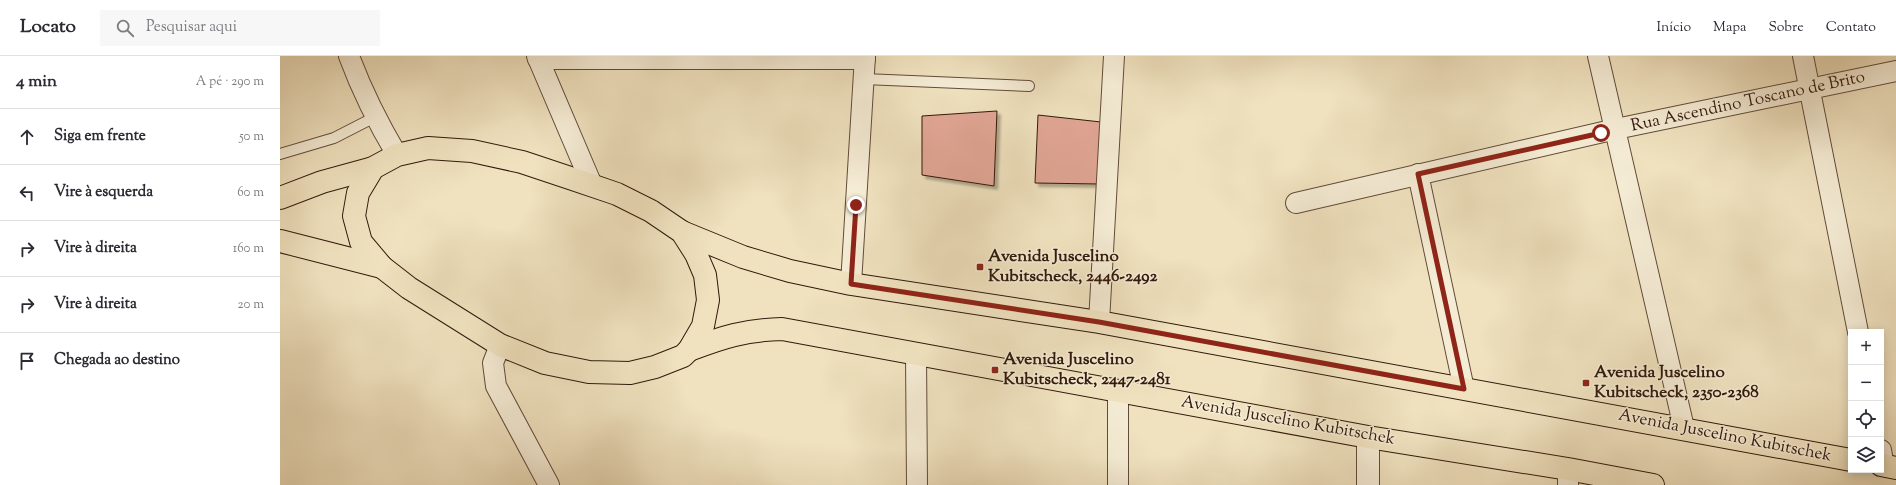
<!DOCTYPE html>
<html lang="pt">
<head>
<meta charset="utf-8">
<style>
	:root { --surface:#fff; --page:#f7f7f7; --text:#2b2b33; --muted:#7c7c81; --line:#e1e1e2 }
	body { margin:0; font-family:"Sorts Mill Goudy",serif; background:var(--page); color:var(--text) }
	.controls { position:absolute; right:12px; bottom:12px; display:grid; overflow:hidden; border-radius:0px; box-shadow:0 2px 10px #0003 }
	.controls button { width:36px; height:36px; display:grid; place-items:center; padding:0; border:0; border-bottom:1px solid var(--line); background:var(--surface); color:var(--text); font:20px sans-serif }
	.stop { position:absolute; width:12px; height:12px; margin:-9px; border:3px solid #8f2418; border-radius:50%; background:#fff }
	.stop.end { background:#8f2418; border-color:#fff; box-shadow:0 1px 4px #0008 }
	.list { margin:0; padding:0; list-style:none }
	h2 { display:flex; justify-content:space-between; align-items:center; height:52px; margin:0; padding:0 16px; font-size:17px }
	h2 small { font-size:13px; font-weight:400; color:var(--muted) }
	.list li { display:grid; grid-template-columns:26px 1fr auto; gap:12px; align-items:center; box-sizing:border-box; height:56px; padding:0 16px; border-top:1px solid var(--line) }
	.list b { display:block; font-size:15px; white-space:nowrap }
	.list em { font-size:13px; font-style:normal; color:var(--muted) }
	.icon { flex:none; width:22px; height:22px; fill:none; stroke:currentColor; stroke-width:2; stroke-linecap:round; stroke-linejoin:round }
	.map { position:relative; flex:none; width:1616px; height:429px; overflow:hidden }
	header { display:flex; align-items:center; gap:24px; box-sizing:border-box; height:56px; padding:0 20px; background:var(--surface); border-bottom:1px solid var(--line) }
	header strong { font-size:19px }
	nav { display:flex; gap:22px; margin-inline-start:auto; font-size:14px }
	.search { width:280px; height:36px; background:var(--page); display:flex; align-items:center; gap:10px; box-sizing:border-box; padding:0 14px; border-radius:0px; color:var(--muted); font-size:15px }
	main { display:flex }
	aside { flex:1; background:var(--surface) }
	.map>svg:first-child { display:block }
	.building { fill:#e1a695; stroke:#32190c; filter:url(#shadow) }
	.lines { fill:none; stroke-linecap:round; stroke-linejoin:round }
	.service-casing { stroke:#624b39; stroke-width:12 }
	.minor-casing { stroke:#624b39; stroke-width:22 }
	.tertiary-casing { stroke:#624b39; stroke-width:24 }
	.primary-casing { stroke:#32190c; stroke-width:24 }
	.service { stroke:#f5ecd5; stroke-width:10 }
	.minor { stroke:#f5ecd5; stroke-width:20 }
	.tertiary { stroke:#f5ecd5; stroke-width:22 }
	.primary { stroke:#f0e2bf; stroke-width:22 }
	.route { stroke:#8f2418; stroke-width:5 }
	.poi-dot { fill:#8f2418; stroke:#f5ecd5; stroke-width:1.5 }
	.labels { text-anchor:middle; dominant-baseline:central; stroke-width:3; stroke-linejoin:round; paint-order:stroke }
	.street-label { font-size:17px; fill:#32190c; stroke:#f5ecd5 }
	.poi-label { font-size:17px; font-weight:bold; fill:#32190c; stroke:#f5ecd5; text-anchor:start }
</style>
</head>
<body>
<header>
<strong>Locato</strong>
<div class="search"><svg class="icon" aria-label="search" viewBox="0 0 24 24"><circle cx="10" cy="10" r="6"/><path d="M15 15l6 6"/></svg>Pesquisar aqui</div>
<nav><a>Início</a><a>Mapa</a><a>Sobre</a><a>Contato</a></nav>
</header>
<main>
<aside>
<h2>4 min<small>A pé · 290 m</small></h2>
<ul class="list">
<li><svg class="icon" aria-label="ahead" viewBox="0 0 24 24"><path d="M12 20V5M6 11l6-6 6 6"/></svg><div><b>Siga em frente</b></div><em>50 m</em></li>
<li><svg class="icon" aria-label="left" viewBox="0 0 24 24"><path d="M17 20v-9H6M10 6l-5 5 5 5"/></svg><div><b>Vire à esquerda</b></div><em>60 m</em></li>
<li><svg class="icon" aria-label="right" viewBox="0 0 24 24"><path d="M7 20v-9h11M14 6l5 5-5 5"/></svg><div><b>Vire à direita</b></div><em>160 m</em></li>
<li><svg class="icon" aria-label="right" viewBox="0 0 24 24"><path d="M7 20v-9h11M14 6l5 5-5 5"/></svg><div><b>Vire à direita</b></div><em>20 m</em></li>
<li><svg class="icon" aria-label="arrive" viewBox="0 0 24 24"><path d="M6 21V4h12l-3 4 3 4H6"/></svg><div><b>Chegada ao destino</b></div></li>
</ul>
</aside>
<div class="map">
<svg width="1616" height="429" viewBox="0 0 1616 429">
	<defs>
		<filter id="shadow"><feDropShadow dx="3.5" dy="3.5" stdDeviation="1" flood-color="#0004"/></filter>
	</defs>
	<rect width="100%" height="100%" fill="#f0e2bf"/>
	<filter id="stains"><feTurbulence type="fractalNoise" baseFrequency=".005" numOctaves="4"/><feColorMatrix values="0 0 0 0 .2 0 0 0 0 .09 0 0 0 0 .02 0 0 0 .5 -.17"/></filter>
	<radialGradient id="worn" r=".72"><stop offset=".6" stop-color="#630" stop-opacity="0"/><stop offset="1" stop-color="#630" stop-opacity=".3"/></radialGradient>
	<!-- building -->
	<g class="building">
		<polygon points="717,55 714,130 642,119 642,60"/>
		<polygon points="758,59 821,66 820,128 755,127"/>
	</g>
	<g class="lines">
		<defs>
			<g id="service">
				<polyline points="584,23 749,30"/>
				<polyline points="0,98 54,82 95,61"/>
			</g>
			<g id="minor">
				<path d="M 69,0 C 82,35 98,67 117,99"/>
				<polyline points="257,0 312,129"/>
				<polyline points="1318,0 1404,372"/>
				<polyline points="1523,0 1578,276"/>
				<polyline points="258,3 585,3"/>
				<polyline points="1138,118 1184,333"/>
				<polyline points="1016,147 1336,73 1616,15"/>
				<polyline points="571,228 585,0"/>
				<polyline points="819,266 834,0"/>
				<polyline points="220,289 213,307 216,330 269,429"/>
				<polyline points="636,298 637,429"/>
				<polyline points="838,334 838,429"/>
				<polyline points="1601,394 1604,410"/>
				<polyline points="1288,413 1288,429"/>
			</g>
			<polyline id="tertiary" points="1088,381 1088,429"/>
			<g id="primary">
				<polygon points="148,92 192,95 242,106 290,122 337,138 371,155 402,176 416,198 425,219 428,244 423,270 409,294 403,300 375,311 350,317 309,316 265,307 220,289 129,232 102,211 81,186 74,160 78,137 93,112 117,99"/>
				<polyline points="0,142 42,126 93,112"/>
				<polyline points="402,176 463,201 510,215 571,228 819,266 1571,404"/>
				<polyline points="0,185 102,211"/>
				<path d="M 409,294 C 443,281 465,274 502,273 L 1088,381 L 1288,413 L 1373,429"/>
				<polyline points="1601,409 1616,412"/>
			</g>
		</defs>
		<!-- service casing -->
		<use href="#service" class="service-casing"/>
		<!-- minor casing -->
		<use href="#minor" class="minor-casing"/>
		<!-- tertiary casing -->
		<use href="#tertiary" class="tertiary-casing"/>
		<!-- primary casing -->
		<use href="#primary" class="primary-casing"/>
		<!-- service -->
		<use href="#service" class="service"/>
		<!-- minor -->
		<use href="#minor" class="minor"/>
		<!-- tertiary -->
		<use href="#tertiary" class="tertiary"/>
		<!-- primary -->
		<use href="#primary" class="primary"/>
	</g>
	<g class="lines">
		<!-- route -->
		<polyline class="route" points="576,149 571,228 819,266 1184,333 1138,118 1321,77"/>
	</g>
	<!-- markers -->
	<g class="poi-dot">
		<rect x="696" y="207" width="8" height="8" rx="2"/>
		<rect x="711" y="310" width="8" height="8" rx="2"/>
		<rect x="1302" y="323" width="8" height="8" rx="2"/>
	</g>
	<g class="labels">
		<!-- street labels -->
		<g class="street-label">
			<text transform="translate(1468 46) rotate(-12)">Rua Ascendino Toscano de Brito</text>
			<text transform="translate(1008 365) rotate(10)">Avenida Juscelino Kubitschek</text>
			<text transform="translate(1445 380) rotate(11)">Avenida Juscelino Kubitschek</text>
		</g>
		<!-- poi labels -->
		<g class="poi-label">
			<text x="708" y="201">Avenida Juscelino<tspan x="708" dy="20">Kubitscheck, 2446-2492</tspan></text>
			<text x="723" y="304">Avenida Juscelino<tspan x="723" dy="20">Kubitscheck, 2447-2481</tspan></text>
			<text x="1314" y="317">Avenida Juscelino<tspan x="1314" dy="20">Kubitscheck, 2350-2368</tspan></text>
		</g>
	</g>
	<rect width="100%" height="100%" filter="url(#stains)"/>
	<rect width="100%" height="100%" fill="url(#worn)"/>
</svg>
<div class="controls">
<button>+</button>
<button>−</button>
<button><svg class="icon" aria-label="locate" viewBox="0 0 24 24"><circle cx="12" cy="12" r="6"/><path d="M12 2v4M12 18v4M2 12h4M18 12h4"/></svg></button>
<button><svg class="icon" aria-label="layers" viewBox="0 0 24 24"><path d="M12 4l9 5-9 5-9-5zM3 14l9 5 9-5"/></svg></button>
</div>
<div class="stop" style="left:1321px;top:77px"></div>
<div class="stop end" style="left:576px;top:149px"></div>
</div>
</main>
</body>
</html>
